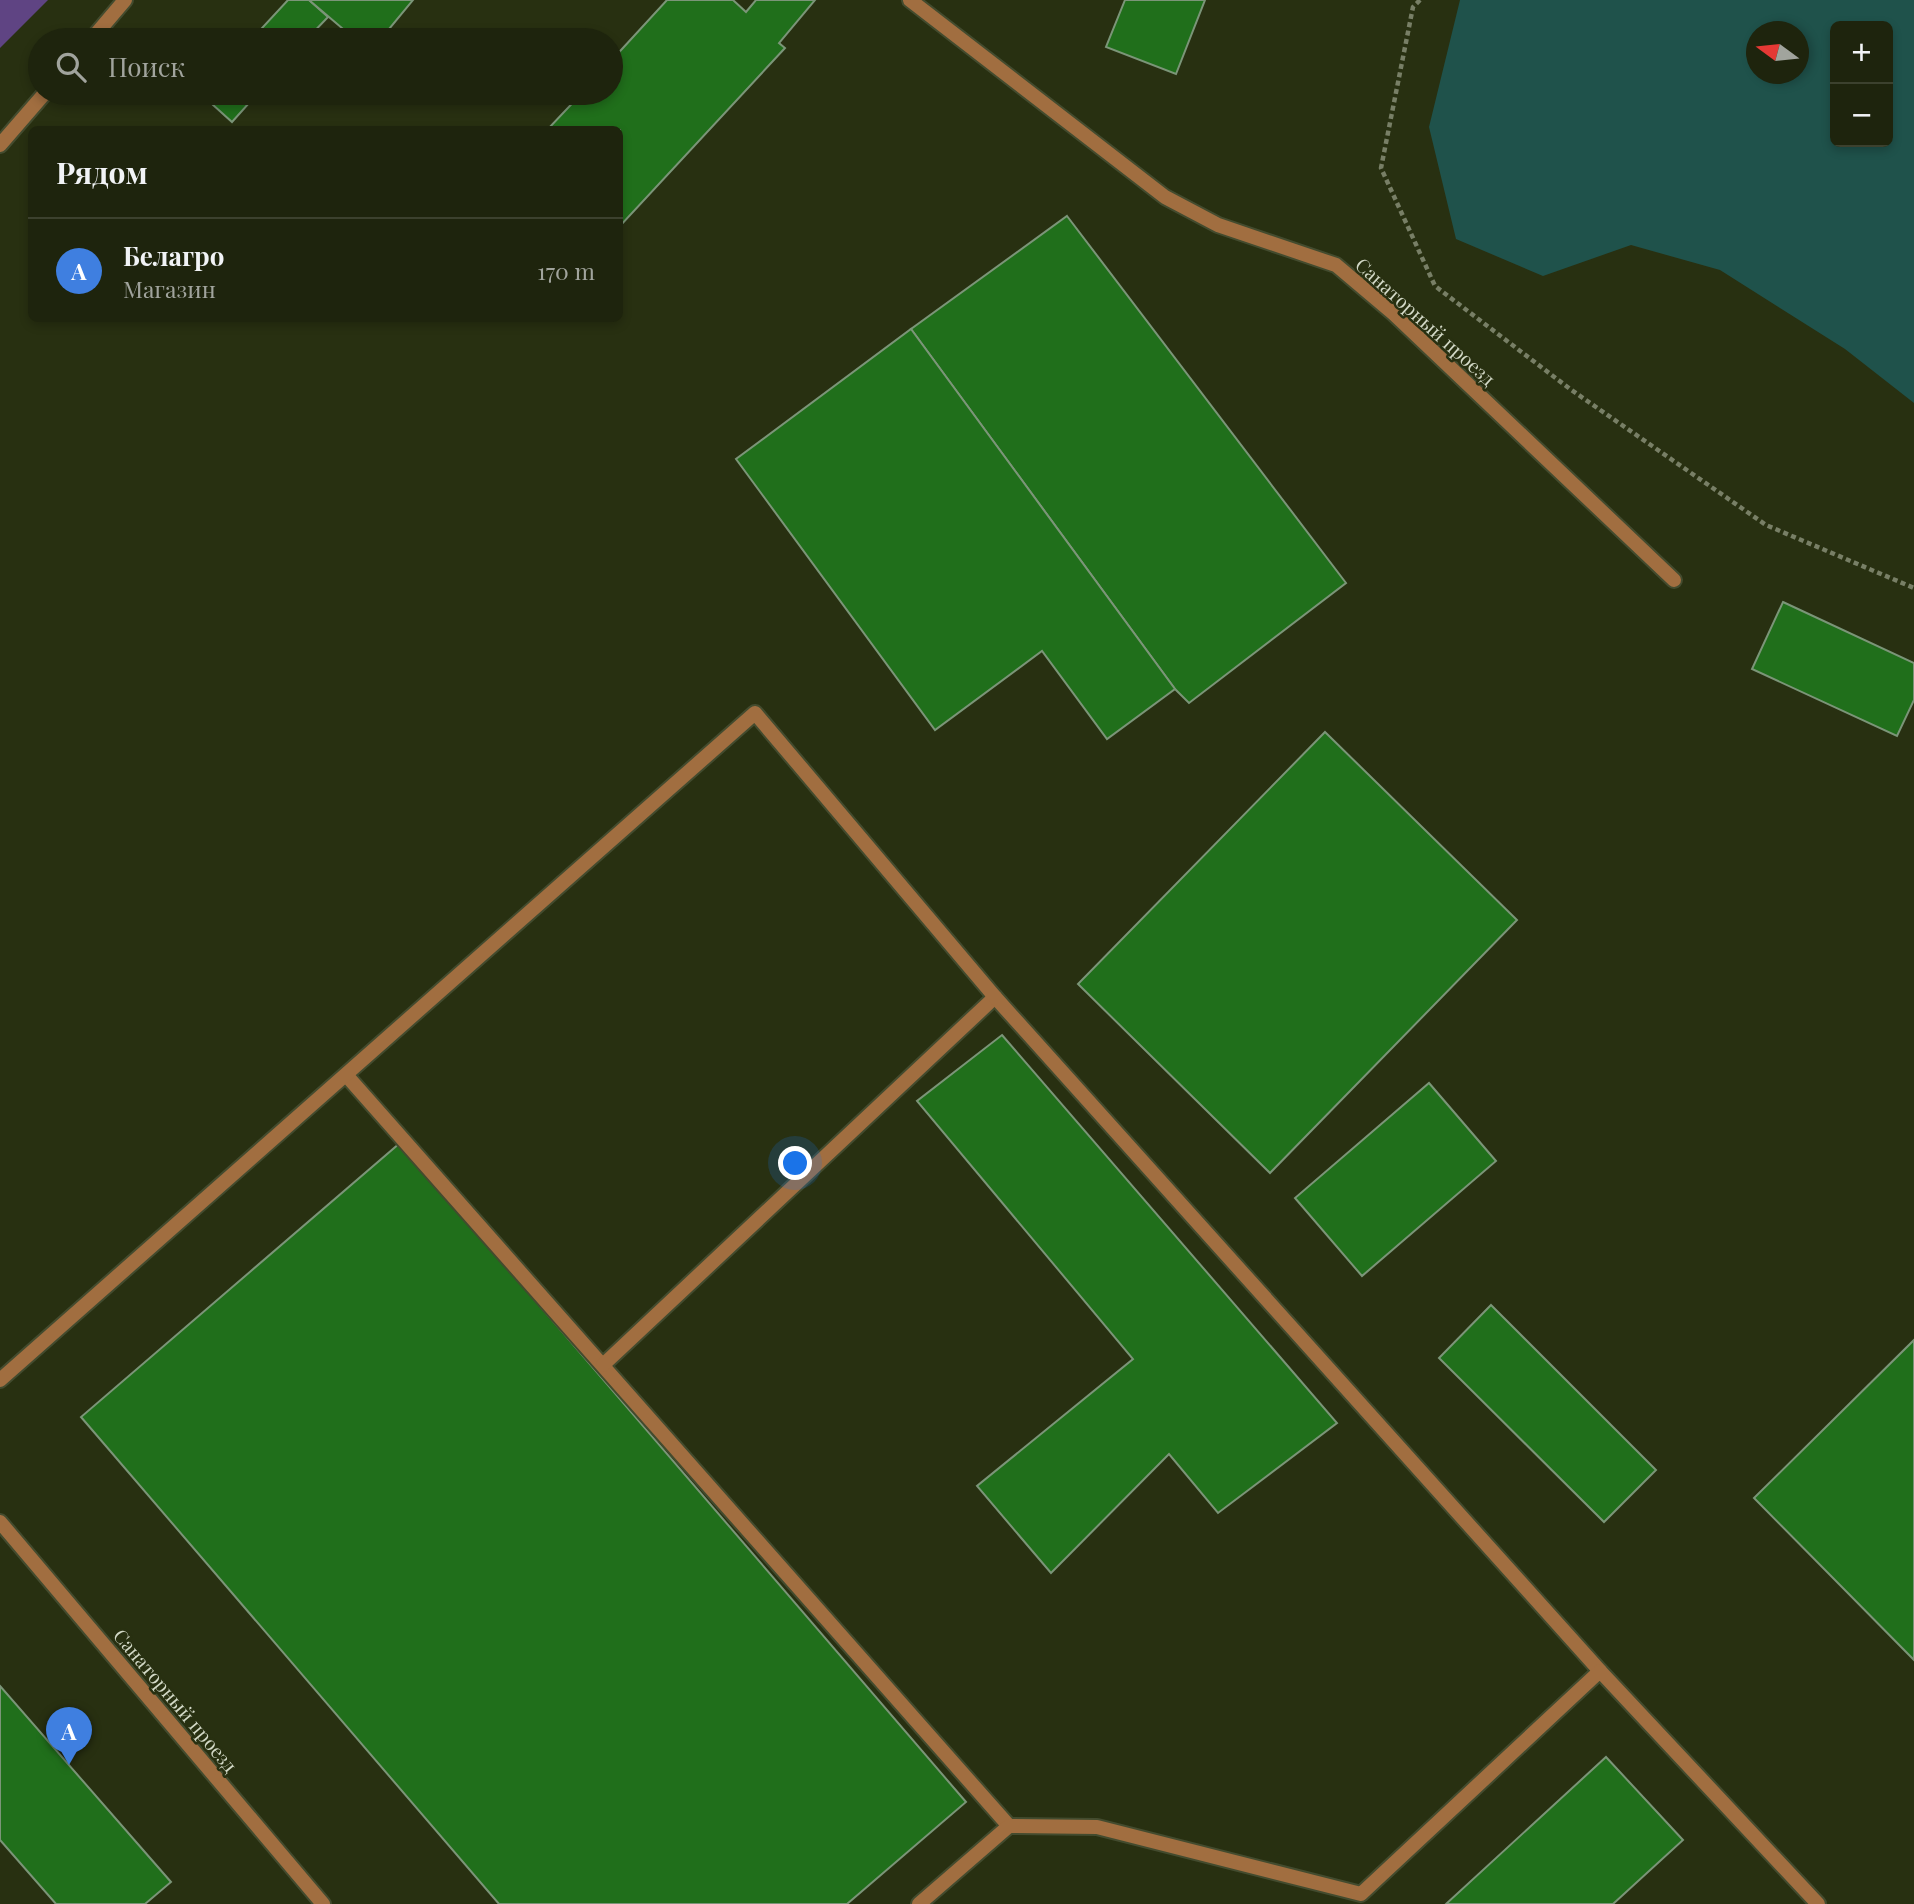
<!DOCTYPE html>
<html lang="ru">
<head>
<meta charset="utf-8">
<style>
	:root { --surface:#1e240d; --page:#2b301b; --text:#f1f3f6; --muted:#a1a49d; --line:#3c412e; --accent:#8bbbb9 }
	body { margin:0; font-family:"Playfair Display",serif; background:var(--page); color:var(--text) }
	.controls { position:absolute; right:21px; top:21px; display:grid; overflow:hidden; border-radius:10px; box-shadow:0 4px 10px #0003 }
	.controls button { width:63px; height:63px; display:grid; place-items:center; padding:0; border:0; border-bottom:2px solid var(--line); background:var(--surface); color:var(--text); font:35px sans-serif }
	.compass { position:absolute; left:1746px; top:21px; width:63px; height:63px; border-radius:50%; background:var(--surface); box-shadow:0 4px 10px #0003; rotate:285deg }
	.you { position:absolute; left:796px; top:1164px; width:24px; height:24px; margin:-18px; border:5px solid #fff; border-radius:50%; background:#1a73e8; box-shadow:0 0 0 10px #1a73e833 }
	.badge { display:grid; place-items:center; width:46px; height:46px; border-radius:50%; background:var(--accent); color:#fff; font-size:23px; font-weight:700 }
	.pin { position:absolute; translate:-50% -58px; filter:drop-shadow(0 2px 4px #0008) }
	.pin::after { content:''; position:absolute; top:37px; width:24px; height:21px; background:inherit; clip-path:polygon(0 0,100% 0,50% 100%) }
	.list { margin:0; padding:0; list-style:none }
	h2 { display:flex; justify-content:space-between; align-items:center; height:91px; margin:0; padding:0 28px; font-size:30px }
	h2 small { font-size:23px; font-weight:400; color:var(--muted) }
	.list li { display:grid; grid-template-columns:46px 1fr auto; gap:21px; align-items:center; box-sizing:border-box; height:105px; padding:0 28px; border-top:2px solid var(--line) }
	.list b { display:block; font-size:26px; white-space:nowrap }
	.list p { margin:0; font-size:23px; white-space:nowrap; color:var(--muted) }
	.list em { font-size:23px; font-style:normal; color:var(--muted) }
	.icon { flex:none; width:38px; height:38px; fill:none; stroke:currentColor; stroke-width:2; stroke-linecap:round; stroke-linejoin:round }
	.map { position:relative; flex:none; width:1914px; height:1904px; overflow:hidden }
	.search { position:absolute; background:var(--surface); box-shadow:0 4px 10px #0003; left:28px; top:28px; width:595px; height:77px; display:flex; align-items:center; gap:18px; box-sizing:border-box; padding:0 24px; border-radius:38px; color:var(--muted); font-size:26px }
	.panel { position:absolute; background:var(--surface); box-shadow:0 4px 10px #0003; left:28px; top:126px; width:595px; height:196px; border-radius:10px }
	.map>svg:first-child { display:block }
	.green { fill:#5f4483 }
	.water { fill:#1f524b; fill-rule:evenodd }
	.building { fill:#206f1b; stroke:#7b9578; stroke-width:2 }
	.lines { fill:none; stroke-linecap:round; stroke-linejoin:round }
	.service-casing { stroke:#434b2e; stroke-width:18 }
	.tertiary-casing { stroke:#434b2e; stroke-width:18 }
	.path { stroke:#787f66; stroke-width:4.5; stroke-dasharray:5 3.5; stroke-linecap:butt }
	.service { stroke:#a16e40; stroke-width:14 }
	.tertiary { stroke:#a16e40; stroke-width:14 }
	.labels { text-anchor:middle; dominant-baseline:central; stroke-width:5; stroke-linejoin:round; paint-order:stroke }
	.street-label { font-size:19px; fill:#d2d8c6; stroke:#283011 }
</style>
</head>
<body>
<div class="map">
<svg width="1914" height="1904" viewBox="0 0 1914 1904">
	<rect width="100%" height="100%" fill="#283011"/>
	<!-- green -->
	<polygon class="green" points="0,0 48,0 0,48"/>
	<!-- water -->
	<path class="water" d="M 1460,0 L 1914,0 L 1914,403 L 1845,349 L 1720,270 L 1631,245 L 1543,276 L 1456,239 L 1429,127 ZM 1835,26 L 1888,26 L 1888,142 L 1835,142 ZM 1756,32 L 1798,32 L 1798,74 L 1756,74 Z"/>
	<!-- building -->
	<g class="building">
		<polygon points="288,0 309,0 328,17 306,40 251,40"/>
		<polygon points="309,0 413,0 380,40 356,40"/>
		<polygon points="667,0 733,0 746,12 756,0 815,0 779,43 785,48 620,226 620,130 547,130 582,93 611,93 611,61"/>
		<polygon points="1125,0 1205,0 1176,74 1106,47"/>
		<polygon points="204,93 258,93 232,122 202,95"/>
		<polygon points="1067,216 1346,583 1189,703 1175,689 911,329"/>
		<polygon points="911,329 1175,689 1107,739 1042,651 935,730 736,459"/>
		<polygon points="1783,602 1914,663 1914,700 1897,736 1752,669"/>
		<polygon points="1325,732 1517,920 1270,1173 1078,984"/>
		<polygon points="1002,1035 1337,1423 1218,1513 1169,1454 1051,1573 977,1486 1133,1359 917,1101"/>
		<polygon points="1429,1083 1496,1161 1362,1276 1295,1198"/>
		<polygon points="400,1143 966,1802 847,1904 499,1904 81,1417"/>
		<polygon points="1491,1305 1656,1470 1604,1522 1439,1358"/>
		<polygon points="1914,1340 1914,1660 1754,1498"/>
		<polygon points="0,1686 171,1882 145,1904 56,1904 0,1840"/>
		<polygon points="1606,1757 1683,1840 1613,1904 1446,1904"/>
	</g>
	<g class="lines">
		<defs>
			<g id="service">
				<polyline points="910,0 1165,197 1218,225 1336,265 1394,314 1674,580"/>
				<polyline points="347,1076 1009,1826"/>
				<polyline points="603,1365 995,997"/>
				<polyline points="0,1380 755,713 995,997 1600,1671"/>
				<polyline points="0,1522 323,1904"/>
				<polyline points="919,1904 1009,1826 1097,1827 1361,1894 1600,1671 1818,1904"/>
			</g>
			<g id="tertiary">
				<polyline points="91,40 125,0"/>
				<polyline points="0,145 45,93"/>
			</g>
		</defs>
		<!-- service casing -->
		<use href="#service" class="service-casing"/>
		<!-- tertiary casing -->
		<use href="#tertiary" class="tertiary-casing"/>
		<!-- path -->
		<polyline class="path" points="1420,0 1413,7 1381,168 1435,286 1570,389 1766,525 1914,588"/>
		<!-- service -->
		<use href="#service" class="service"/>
		<!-- tertiary -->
		<use href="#tertiary" class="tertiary"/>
	</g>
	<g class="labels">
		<!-- street labels -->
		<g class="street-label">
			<text transform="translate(1426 321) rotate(42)">Санаторный проезд</text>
			<text transform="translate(176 1700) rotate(50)">Санаторный проезд</text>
		</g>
	</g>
</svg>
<div class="controls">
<button>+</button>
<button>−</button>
</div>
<svg class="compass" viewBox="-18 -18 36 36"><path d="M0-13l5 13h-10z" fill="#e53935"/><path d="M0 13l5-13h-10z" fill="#a1a49d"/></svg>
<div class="you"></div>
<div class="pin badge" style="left:69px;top:1765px;background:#3f7fe0">A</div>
<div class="search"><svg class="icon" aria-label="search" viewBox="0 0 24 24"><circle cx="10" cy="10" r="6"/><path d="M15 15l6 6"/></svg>Поиск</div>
<section class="panel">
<h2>Рядом<small></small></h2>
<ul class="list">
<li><span class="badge" style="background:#3f7fe0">A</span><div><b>Белагро</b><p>Магазин</p></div><em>170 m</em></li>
</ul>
</section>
</div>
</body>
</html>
